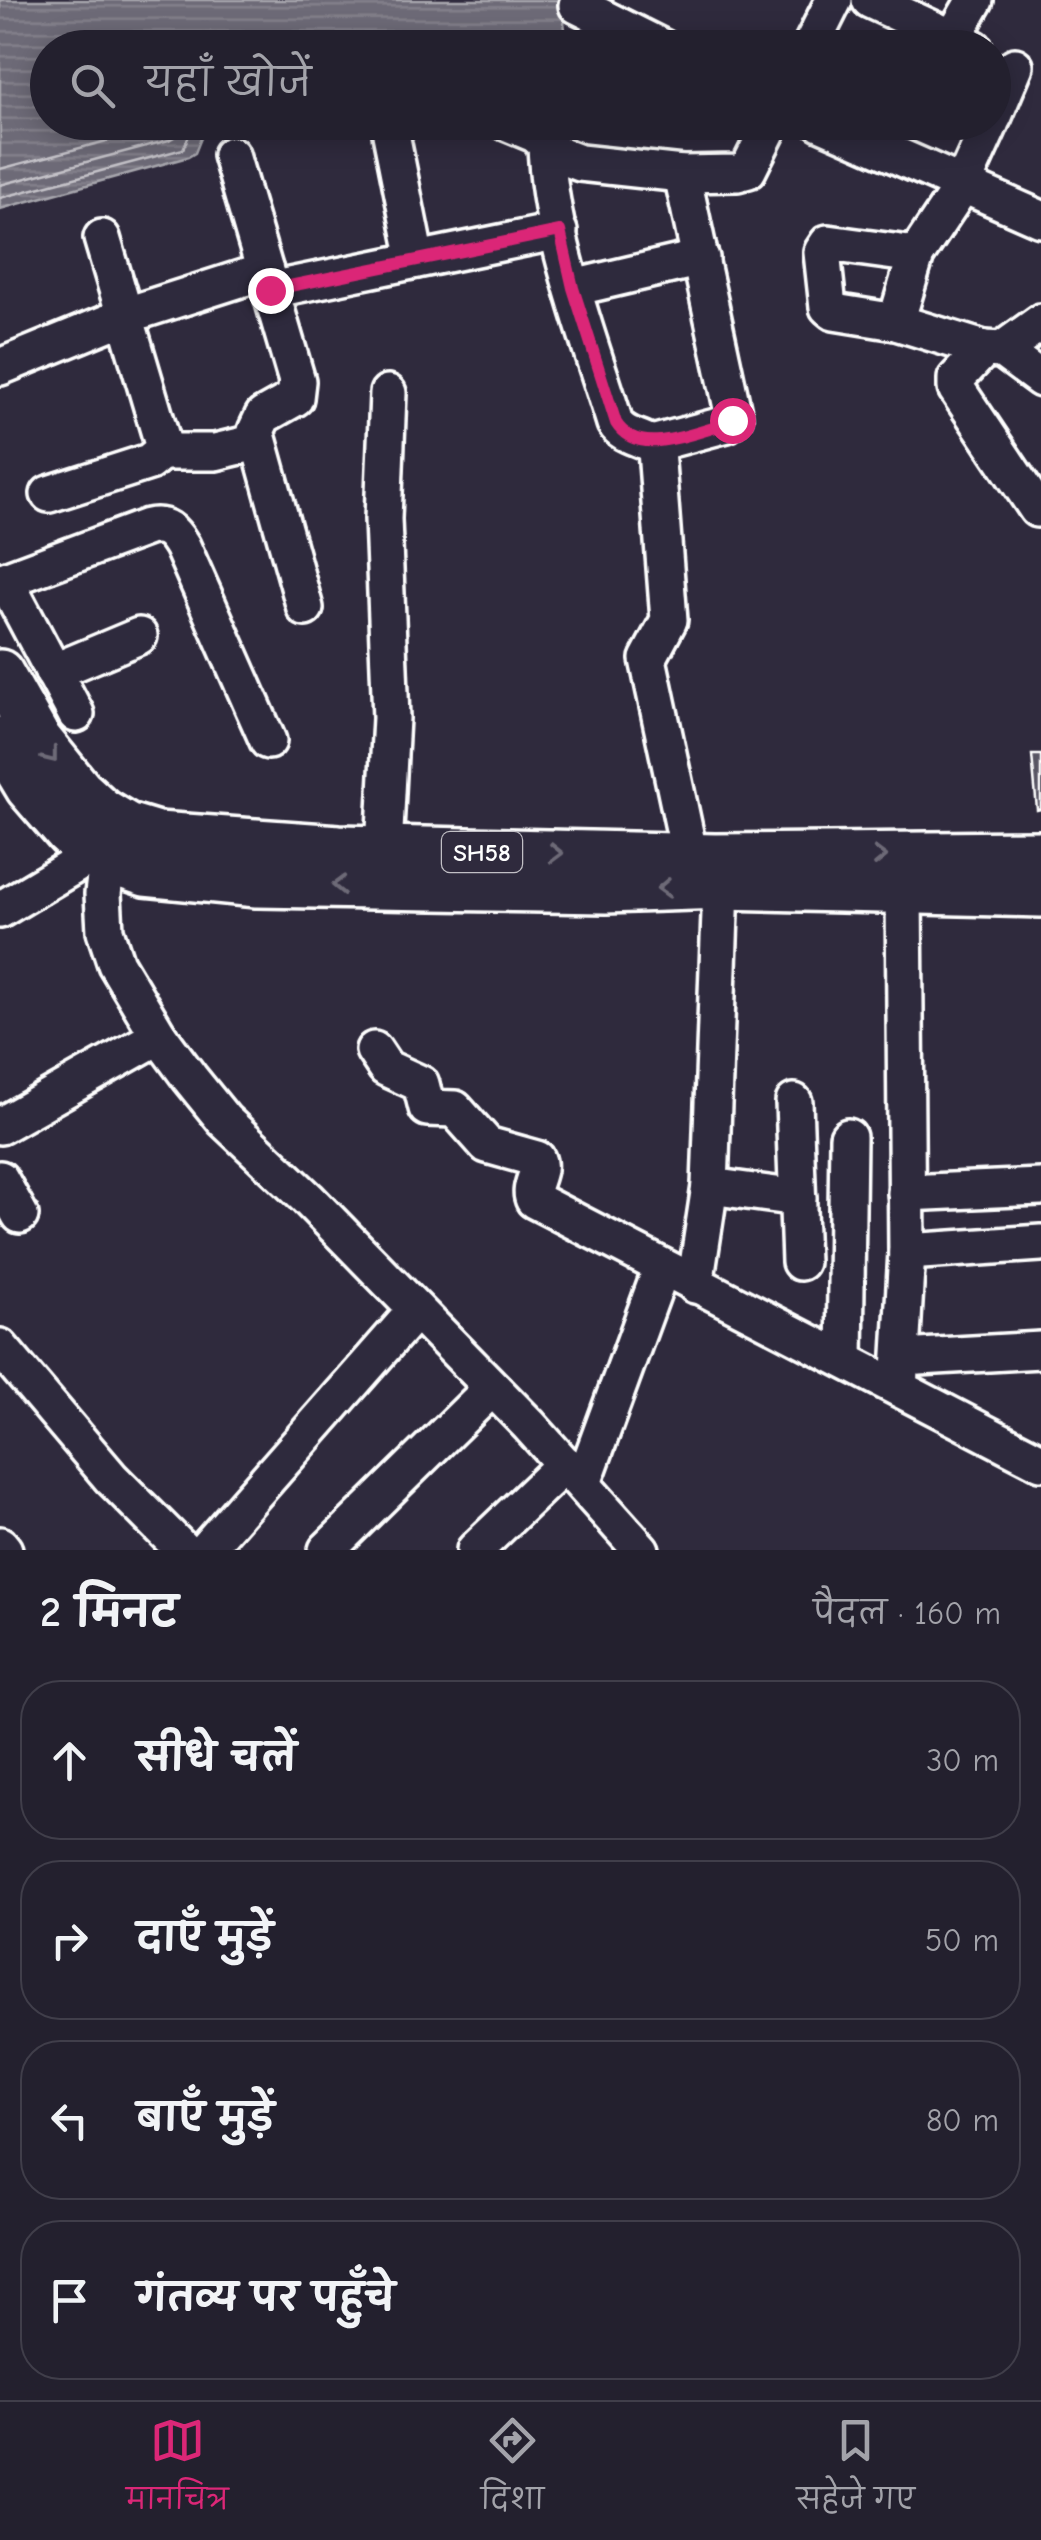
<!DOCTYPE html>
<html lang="hi">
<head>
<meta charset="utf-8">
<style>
	:root { --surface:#23202e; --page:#2b2836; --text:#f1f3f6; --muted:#a3a3aa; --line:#403e4a; --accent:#db2777 }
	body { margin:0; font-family:"Comic Neue","Playpen Sans Deva",sans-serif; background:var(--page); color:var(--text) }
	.stop { position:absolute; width:30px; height:30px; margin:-22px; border:8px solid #db2777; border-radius:50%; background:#fff }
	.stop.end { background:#db2777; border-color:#fff; box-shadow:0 2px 10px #0008 }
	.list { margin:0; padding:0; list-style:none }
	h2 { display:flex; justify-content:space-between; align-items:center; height:130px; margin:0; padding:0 40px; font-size:42px }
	h2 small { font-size:32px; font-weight:400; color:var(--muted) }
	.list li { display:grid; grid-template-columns:65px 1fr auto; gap:30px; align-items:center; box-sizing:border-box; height:160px; margin:0 20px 20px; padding:0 20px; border:2px solid var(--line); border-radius:40px }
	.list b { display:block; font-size:38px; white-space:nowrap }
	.list em { font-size:32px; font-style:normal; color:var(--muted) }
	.icon { flex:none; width:55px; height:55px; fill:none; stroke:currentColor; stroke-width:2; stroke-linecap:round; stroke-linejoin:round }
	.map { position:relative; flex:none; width:1041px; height:1550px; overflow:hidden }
	.search { position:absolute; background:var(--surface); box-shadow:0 5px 25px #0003; left:30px; right:30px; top:30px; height:110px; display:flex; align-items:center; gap:25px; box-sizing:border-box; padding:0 35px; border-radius:55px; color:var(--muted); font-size:38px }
	.sheet { height:850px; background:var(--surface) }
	nav { display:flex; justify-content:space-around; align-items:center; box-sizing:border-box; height:140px; border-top:2px solid var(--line); background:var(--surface); font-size:28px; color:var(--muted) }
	nav a { display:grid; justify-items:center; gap:5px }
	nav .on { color:var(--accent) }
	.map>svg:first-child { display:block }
	.water { fill:url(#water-rules); stroke:#a7a6ad; stroke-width:2.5 }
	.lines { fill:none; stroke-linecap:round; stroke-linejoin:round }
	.shore { stroke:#c5c3c9; stroke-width:2.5 }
	.building { fill:#595564; stroke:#fff; stroke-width:2.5 }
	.minor-casing { stroke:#fff; stroke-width:42 }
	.major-casing { stroke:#fff; stroke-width:52 }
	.minor { stroke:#2f2a3d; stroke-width:35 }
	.major { stroke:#2f2a3d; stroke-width:45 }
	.oneway { stroke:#6d6a77 }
	.route { stroke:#db2777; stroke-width:12 }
	.labels { text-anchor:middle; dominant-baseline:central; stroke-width:10; stroke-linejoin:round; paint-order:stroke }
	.shield { fill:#2f2a3d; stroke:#c1bfc5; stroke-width:2.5 }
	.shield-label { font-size:25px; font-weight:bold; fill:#fff }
</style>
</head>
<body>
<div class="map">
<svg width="1041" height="1550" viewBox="0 0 1041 1550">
	<defs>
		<pattern id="water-rules" width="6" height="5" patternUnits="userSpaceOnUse" patternTransform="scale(2.5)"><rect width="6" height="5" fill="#6d6a77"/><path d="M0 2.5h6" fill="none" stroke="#83808b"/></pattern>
	</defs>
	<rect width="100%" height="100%" fill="#2f2a3d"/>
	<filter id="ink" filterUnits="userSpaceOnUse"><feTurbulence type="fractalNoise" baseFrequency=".01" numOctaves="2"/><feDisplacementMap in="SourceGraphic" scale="20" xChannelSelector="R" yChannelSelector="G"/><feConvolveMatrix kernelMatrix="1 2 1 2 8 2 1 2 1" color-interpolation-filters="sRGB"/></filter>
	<g filter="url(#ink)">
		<!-- water -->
		<polygon class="water" points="0,0 567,0 563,14 567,45 48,48 48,122 207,123 195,153 188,157 0,209"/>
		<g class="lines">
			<!-- shore -->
			<g class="shore">
				<polyline points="0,169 160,127 164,122"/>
				<polyline points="0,185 169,140 174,137 181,122"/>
				<polyline points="0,198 183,149 195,122"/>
			</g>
		</g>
		<!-- building -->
		<polygon class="building" points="1032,755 1041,755 1041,809 1037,810"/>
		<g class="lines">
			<defs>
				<g id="minor">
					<polyline points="870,0 974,48"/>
					<polyline points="577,5 663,48"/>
					<polyline points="953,38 975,0"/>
					<polyline points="810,48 834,0"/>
					<polyline points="994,116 1015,66"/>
					<polyline points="403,122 394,127 391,134 416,260"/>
					<polyline points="506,122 535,134 559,155 580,163 682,174 737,173 748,170 772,122"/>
					<polyline points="820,122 1041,219"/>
					<path d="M 546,142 C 548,235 588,335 615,423 C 626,440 645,435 656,450 L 669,620 L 648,659 L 690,857"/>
					<polyline points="231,155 297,381 295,398 263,416 256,431 305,608"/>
					<polyline points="916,255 828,243 822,252 828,307 834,312 896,322 984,349 1002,350 1041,379"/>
					<polyline points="573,288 701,258"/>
					<polyline points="270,290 559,231"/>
					<polyline points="896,322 916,255 962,186 991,122"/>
					<polyline points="984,349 956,379 956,388 1037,509"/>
					<polyline points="1002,350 1041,322"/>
					<polyline points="0,367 127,315 265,271"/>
					<polyline points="652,444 727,424 734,417 682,174"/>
					<polyline points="161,452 215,452 257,442"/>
					<polyline points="49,494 149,462 161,452 163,444 102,238"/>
					<polyline points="5,580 76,714"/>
					<path d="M 0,582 L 148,527 C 166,523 173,531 182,546 L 268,741"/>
					<polyline points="53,672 139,636"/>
					<polyline points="384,849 391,718 383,519 388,393"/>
					<polyline points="107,861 103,894 105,931 116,964 159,1036 190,1078 224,1120 308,1199 529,1425 641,1550"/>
					<polyline points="0,910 92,855"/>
					<path d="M 374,1050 L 386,1068 L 421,1084 L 427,1108 L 455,1109 L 487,1145 L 537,1159 C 543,1172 527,1187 534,1200 L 1041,1462"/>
					<polyline points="794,1102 800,1262"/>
					<polyline points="0,1126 159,1036"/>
					<polyline points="0,1179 20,1215"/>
					<polyline points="710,1186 798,1198"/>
					<polyline points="906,1193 1041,1187"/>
					<polyline points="907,1252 1041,1243"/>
					<polyline points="695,1285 710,1186 721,886"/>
					<polyline points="0,1347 111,1478 183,1550"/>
					<polyline points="902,1358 1041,1350"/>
					<polyline points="845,1360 848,1137"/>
					<polyline points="899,1388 907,1252 904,891"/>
					<polyline points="583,1483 662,1267"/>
					<polyline points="0,1545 4,1550"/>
					<polyline points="205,1550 416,1310"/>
					<polyline points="327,1550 492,1388"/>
					<polyline points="475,1550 565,1464"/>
				</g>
				<g id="major">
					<polyline points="0,673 37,738 79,790 102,811 127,826 157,835 339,848 715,857 1041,854"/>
					<polyline points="0,740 29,788 68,833 92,855 145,873 257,884 606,890 721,886 1041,894"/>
				</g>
			</defs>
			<!-- minor casing -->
			<use href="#minor" class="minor-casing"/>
			<!-- major casing -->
			<use href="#major" class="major-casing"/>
			<!-- minor -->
			<use href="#minor" class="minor"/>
			<!-- major -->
			<use href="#major" class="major"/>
		</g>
		<!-- one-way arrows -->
		<defs><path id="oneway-chevron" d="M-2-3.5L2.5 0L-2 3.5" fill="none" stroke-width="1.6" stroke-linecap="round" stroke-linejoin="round" transform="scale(2.5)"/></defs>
		<g class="oneway">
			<use href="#oneway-chevron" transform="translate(51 756) rotate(52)"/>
			<use href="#oneway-chevron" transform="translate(556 853) rotate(1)"/>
			<use href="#oneway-chevron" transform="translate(880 856) rotate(-1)"/>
			<use href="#oneway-chevron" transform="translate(339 885) rotate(-179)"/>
			<use href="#oneway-chevron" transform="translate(664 888) rotate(178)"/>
		</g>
	</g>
	<g class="lines" filter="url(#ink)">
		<!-- route -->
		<path class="route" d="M 270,290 L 560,231 L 573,288 L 616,423 C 638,459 694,432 727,424 L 732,420"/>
	</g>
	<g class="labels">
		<!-- shield labels -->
		<rect class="shield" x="442" y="832" width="80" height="40" rx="8"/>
		<g class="shield-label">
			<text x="482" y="852">SH58</text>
		</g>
	</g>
</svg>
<div class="stop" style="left:732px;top:420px"></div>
<div class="stop end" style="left:270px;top:290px"></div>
<div class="search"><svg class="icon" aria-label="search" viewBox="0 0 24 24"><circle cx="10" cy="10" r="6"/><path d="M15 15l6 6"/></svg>यहाँ खोजें</div>
</div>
<section class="sheet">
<h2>2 मिनट<small>पैदल · 160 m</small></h2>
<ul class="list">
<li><svg class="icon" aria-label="ahead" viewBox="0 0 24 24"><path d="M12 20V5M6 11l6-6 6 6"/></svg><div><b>सीधे चलें</b></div><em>30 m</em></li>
<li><svg class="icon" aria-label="right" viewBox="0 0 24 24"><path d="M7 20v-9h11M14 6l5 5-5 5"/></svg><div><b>दाएँ मुड़ें</b></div><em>50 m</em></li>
<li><svg class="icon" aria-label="left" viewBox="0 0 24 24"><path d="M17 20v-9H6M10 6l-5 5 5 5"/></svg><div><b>बाएँ मुड़ें</b></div><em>80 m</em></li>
<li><svg class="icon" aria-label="arrive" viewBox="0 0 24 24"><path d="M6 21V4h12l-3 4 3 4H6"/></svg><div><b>गंतव्य पर पहुँचे</b></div></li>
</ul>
</section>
<nav>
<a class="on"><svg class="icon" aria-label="map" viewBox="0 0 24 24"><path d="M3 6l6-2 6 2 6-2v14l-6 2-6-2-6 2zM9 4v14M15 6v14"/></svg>मानचित्र</a>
<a><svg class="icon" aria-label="directions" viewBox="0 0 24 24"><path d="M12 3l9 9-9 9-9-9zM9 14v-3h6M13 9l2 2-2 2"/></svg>दिशा</a>
<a><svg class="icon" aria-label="saved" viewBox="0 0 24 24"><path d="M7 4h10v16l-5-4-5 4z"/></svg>सहेजे गए</a>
</nav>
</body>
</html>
